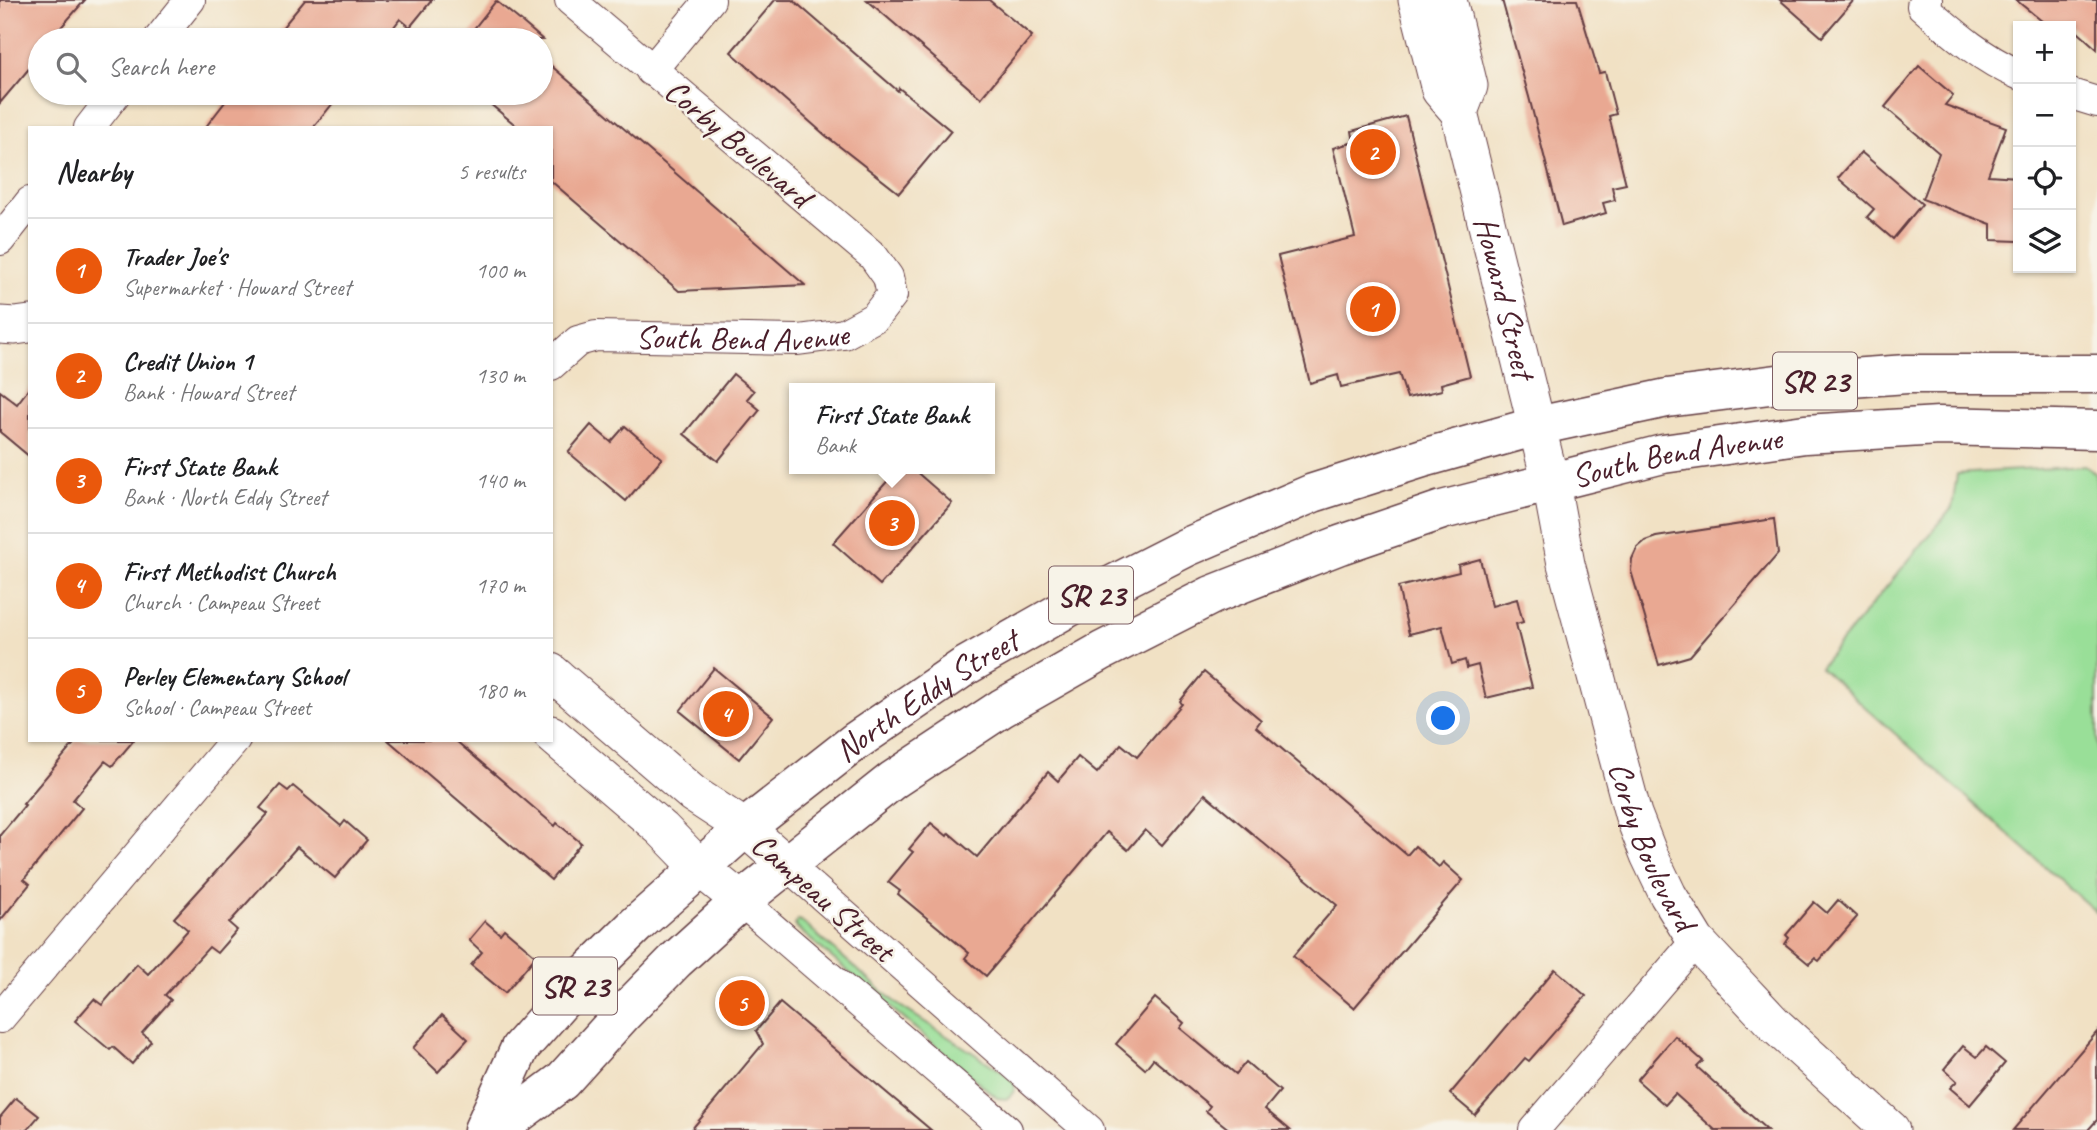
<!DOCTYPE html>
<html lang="en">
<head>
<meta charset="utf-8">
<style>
	:root { --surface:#fff; --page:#f6f6f6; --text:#202124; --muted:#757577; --line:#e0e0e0; --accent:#ea580c }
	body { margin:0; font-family:Caveat,sans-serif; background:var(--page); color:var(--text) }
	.controls { position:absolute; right:21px; top:21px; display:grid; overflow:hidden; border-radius:0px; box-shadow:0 2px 5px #0004 }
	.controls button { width:63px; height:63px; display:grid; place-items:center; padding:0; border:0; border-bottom:2px solid var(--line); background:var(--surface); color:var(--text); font:35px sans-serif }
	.you { position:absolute; left:1444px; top:719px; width:24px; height:24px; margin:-18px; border:5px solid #fff; border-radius:50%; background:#1a73e8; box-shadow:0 0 0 10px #1a73e833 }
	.badge { display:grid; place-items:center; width:46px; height:46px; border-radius:50%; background:var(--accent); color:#fff; font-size:23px; font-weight:700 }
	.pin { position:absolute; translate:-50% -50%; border:4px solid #fff; box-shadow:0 2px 7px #0006 }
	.popup { position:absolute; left:789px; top:383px; width:206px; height:91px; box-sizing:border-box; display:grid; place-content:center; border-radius:0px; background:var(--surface); filter:drop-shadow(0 2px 5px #0005); font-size:23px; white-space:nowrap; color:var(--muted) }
	.popup b { font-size:26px; color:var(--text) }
	.popup::after { content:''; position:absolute; left:50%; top:100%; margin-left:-14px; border:14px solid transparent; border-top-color:var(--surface) }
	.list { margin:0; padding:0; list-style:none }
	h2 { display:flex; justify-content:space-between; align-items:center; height:91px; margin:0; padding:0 28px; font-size:30px }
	h2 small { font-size:23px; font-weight:400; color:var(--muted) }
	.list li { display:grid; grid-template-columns:46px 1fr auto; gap:21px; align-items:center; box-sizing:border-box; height:105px; padding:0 28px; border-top:2px solid var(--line) }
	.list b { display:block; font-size:26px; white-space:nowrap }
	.list p { margin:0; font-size:23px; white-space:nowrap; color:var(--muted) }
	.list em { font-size:23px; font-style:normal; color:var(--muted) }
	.icon { flex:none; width:38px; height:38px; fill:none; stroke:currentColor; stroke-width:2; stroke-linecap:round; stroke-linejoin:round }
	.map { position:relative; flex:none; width:2097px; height:1130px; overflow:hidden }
	.search { position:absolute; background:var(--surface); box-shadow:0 2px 5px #0004; left:28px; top:28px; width:525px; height:77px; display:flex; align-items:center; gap:18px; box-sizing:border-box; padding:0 24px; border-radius:38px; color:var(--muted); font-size:26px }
	.panel { position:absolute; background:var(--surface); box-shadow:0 2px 5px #0004; left:28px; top:126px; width:525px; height:616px; border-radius:0px }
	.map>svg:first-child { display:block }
	.green { fill:#99df98; stroke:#727f62; stroke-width:2 }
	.building { fill:#e9a892 }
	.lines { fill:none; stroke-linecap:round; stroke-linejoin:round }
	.minor-casing { stroke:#633c42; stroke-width:32 }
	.tertiary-casing { stroke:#633c42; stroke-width:39 }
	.primary-casing { stroke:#633c42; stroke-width:41 }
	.minor { stroke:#fff; stroke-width:30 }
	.tertiary { stroke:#fff; stroke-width:37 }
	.primary { stroke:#fff; stroke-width:38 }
	.labels { text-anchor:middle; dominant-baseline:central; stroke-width:5; stroke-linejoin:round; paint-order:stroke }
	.shield { fill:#f7f3e8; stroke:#7e5f64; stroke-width:2 }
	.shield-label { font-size:32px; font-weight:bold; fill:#4a1f2b }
	.street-label { font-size:33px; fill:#4a1f2b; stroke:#f7f3e8 }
</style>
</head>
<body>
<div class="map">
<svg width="2097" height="1130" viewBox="0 0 2097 1130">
	<rect width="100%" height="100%" fill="#f7f3e8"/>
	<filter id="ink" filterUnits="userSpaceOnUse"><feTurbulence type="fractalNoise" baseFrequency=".0143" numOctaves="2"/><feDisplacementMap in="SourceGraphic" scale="14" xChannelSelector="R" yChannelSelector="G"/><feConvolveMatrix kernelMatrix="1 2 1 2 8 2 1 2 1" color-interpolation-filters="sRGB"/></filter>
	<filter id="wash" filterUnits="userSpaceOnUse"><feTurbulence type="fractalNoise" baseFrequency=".00686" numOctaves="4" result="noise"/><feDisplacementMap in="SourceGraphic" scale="28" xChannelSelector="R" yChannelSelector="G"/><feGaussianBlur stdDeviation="1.57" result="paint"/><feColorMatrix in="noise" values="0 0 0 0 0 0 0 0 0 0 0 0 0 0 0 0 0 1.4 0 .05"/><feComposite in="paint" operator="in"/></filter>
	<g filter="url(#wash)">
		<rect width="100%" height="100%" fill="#f1e1c4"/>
		<!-- green -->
		<g class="green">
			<polygon points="2085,466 2095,473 2097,485 2097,913 1820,667 1952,508 1957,474"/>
			<path d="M 798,920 L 801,921 L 897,1004 L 1009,1076 L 1015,1082 C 1015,1091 1013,1094 1006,1099 L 997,1098 L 797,928 L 795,925 Z"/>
		</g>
		<g id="blocks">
			<!-- building -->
			<g class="building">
				<polygon points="0,0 85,0 50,40 40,40 38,58 0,103"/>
				<polygon points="305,0 432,0 410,27 400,19 384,40 272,40"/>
				<polygon points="775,0 793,0 898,91 899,88 951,131 899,193 825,135 731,52"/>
				<polygon points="867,0 989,0 1032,36 981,98"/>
				<polygon points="1502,0 1577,0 1599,73 1605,72 1616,114 1609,116 1626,184 1612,187 1615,200 1603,203 1606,213 1562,226 1529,97"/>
				<polygon points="1780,0 1854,0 1822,37"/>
				<polygon points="2016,0 2097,0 2097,49 2071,26 2048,26"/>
				<polygon points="496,1 522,22 543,40 465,40"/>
				<polygon points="541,57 805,285 679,291 551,181 551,128 519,128 477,93 541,93"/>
				<polygon points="1919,66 1953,95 1945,105 2006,127 1988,175 2018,177 2018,241 1991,240 1991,224 1922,199 1939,153 1885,107"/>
				<polygon points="232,93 341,93 313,128 205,128"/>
				<polygon points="1406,116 1470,376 1441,384 1442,390 1407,398 1399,374 1341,387 1338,375 1310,383 1278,256 1355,237 1333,148 1354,142 1352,131"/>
				<polygon points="1861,152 1922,204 1893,239 1867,217 1874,209 1838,178"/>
				<polygon points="733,374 754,391 747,399 760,410 718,461 684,434"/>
				<polygon points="30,387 30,457 0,432 0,391 17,404"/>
				<polygon points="591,425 611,442 625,426 662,458 626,501 568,452"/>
				<polygon points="898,469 913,469 952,503 880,585 833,543"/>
				<polygon points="1774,519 1778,554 1690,656 1659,665 1631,571 1632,559 1637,548 1645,541 1656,537"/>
				<polygon points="1480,559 1492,606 1517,599 1523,622 1516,624 1532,687 1486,698 1478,665 1467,668 1465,660 1452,664 1442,626 1409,634 1398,587 1459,572 1458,565"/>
				<polygon points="714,668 773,717 739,759 680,711"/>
				<polygon points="1204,672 1261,720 1256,727 1407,855 1415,846 1439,867 1443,862 1463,880 1354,1008 1293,956 1337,905 1205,794 1162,845 1145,830 1128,850 1107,832 986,976 965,958 969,953 898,894 900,891 888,882 913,852 909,849 931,823 947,836 949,833 977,857 1048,772 1058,781 1078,757 1097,773 1121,744 1137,757 1182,704 1180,701"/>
				<polygon points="77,740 134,740 112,766 105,761 73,800 82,808 24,879 30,884 0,921 0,835 25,805 23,804"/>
				<polygon points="388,740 455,740 555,826 557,823 581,843 551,880"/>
				<polygon points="280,785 288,791 293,786 341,826 345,821 367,840 335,878 297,847 229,923 237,930 217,953 209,947 165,995 171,1000 142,1033 151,1041 132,1064 113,1047 110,1050 75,1021 94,999 102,1005 137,964 148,974 188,930 174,918 268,814 260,808"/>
				<polygon points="1838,900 1857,917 1819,961 1815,958 1809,964 1785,944 1789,938 1786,935 1814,902 1827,913"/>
				<polygon points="485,921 500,934 504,929 536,956 505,993 471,965 482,952 469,940"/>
				<polygon points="1555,969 1586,996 1529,1061 1525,1058 1475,1115 1450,1094"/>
				<polygon points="1155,998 1184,1023 1180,1028 1236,1074 1246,1062 1280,1091 1265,1109 1290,1130 1230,1130 1206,1111 1210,1106 1153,1059 1145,1069 1116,1044"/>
				<polygon points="780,1003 931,1130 691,1130 763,1044 756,1031"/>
				<polygon points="442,1015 468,1039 438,1072 413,1048"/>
				<polygon points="2097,1032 2097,1120 2088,1130 2013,1130"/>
				<polygon points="1675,1036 1703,1061 1697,1067 1767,1130 1715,1130 1675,1094 1665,1105 1637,1080"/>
				<polygon points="1963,1046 1977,1057 1986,1047 2005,1063 1970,1105 1950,1088 1957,1081 1944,1069"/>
				<polygon points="16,1098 39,1116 27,1130 0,1130 0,1117"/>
			</g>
		</g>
	</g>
	<g filter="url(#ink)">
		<use href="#blocks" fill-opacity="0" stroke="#633c42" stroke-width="2"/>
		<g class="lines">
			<defs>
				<g id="minor">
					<path d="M 1927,0 L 1922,6 C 1951,31 1982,59 2018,74"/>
					<polyline points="158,40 190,0"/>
					<polyline points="651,71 710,0"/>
					<polyline points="2071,94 2097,102"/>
					<polyline points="89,128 116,93"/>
					<polyline points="0,240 30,202"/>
					<path id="s1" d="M 551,365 L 578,341 L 596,336 L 798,340 L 844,334 L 875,317 L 892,295 L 888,277 L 873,256 L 570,0"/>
					<polyline points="786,864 1089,1130"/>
					<polyline points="741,901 1007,1130"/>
					<polyline points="0,1018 235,740"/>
					<polyline points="1534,1130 1696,941"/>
				</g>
				<g id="tertiary">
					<polyline points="1417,0 1440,90 1459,112 1469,86 1448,0"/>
					<path id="s2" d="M 1459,112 L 1551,484 L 1566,564 L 1633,814 L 1649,855 L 1668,895 L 1696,941 L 1775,1025 L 1891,1130"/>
					<polyline points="0,325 15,326 30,324"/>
					<polyline points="551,672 693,794 745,828 786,864"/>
					<polyline points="551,734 662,829 699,867 741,901"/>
				</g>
				<g id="primary">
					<path id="s3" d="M 483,1130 L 520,1048 L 581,979 L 636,925 L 745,828 L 856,741 L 964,667 L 1073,605 L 1187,547 L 1313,493 L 1423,458 L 1537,426 L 1667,398 L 1793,382 L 1907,374 L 2097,374"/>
					<path id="s4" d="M 496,1130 L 562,1081 L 622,1015 L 676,960 L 741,901 L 893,780 L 1002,708 L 1102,651 L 1212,595 L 1340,545 L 1442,510 L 1663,454 L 1805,434 L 1939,426 L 2097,430"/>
				</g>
			</defs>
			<!-- minor casing -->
			<use href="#minor" class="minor-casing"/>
			<!-- tertiary casing -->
			<use href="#tertiary" class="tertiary-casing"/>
			<!-- primary casing -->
			<use href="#primary" class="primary-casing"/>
			<!-- minor -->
			<use href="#minor" class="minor"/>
			<!-- tertiary -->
			<use href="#tertiary" class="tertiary"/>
			<!-- primary -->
			<use href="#primary" class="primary"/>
		</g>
	</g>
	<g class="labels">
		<!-- shield labels -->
		<g class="shield">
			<rect x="1773" y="352.5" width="84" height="57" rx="5"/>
			<rect x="1049" y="566.5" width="84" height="57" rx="5"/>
			<rect x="533" y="957.5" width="84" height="57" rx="5"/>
		</g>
		<g class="shield-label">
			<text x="1815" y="381">SR 23</text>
			<text x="1091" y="595">SR 23</text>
			<text x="575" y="986">SR 23</text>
		</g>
		<!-- street labels -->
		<g class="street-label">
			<text transform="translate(738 143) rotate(40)">Corby Boulevard</text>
			<text stroke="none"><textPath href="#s2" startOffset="191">Howard Street</textPath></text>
			<text stroke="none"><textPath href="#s1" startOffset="201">South Bend Avenue</textPath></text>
			<text stroke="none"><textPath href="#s4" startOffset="1386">South Bend Avenue</textPath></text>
			<text stroke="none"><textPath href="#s3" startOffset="630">North Eddy Street</textPath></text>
			<text stroke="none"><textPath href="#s2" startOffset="760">Corby Boulevard</textPath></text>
			<text transform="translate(823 897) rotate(41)">Campeau Street</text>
		</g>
	</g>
</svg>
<div class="controls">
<button>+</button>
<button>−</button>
<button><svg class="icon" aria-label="locate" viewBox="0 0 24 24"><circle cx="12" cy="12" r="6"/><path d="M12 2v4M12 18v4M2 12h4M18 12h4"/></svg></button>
<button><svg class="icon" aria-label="layers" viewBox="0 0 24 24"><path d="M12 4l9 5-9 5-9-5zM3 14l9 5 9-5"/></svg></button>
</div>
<div class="you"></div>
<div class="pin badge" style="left:1373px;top:309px">1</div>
<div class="pin badge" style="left:1373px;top:152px">2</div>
<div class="pin badge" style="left:892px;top:523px">3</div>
<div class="popup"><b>First State Bank</b>Bank</div>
<div class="pin badge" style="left:726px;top:714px">4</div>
<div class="pin badge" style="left:742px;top:1003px">5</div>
<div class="search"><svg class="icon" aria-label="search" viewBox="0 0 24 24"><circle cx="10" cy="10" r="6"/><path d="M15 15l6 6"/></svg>Search here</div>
<section class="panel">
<h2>Nearby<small>5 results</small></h2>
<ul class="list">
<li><span class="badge">1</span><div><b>Trader Joe's</b><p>Supermarket · Howard Street</p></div><em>100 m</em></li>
<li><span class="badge">2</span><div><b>Credit Union 1</b><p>Bank · Howard Street</p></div><em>130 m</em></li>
<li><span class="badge">3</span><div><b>First State Bank</b><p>Bank · North Eddy Street</p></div><em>140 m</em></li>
<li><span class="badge">4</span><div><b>First Methodist Church</b><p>Church · Campeau Street</p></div><em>170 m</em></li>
<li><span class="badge">5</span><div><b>Perley Elementary School</b><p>School · Campeau Street</p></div><em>180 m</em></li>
</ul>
</section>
</div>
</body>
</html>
